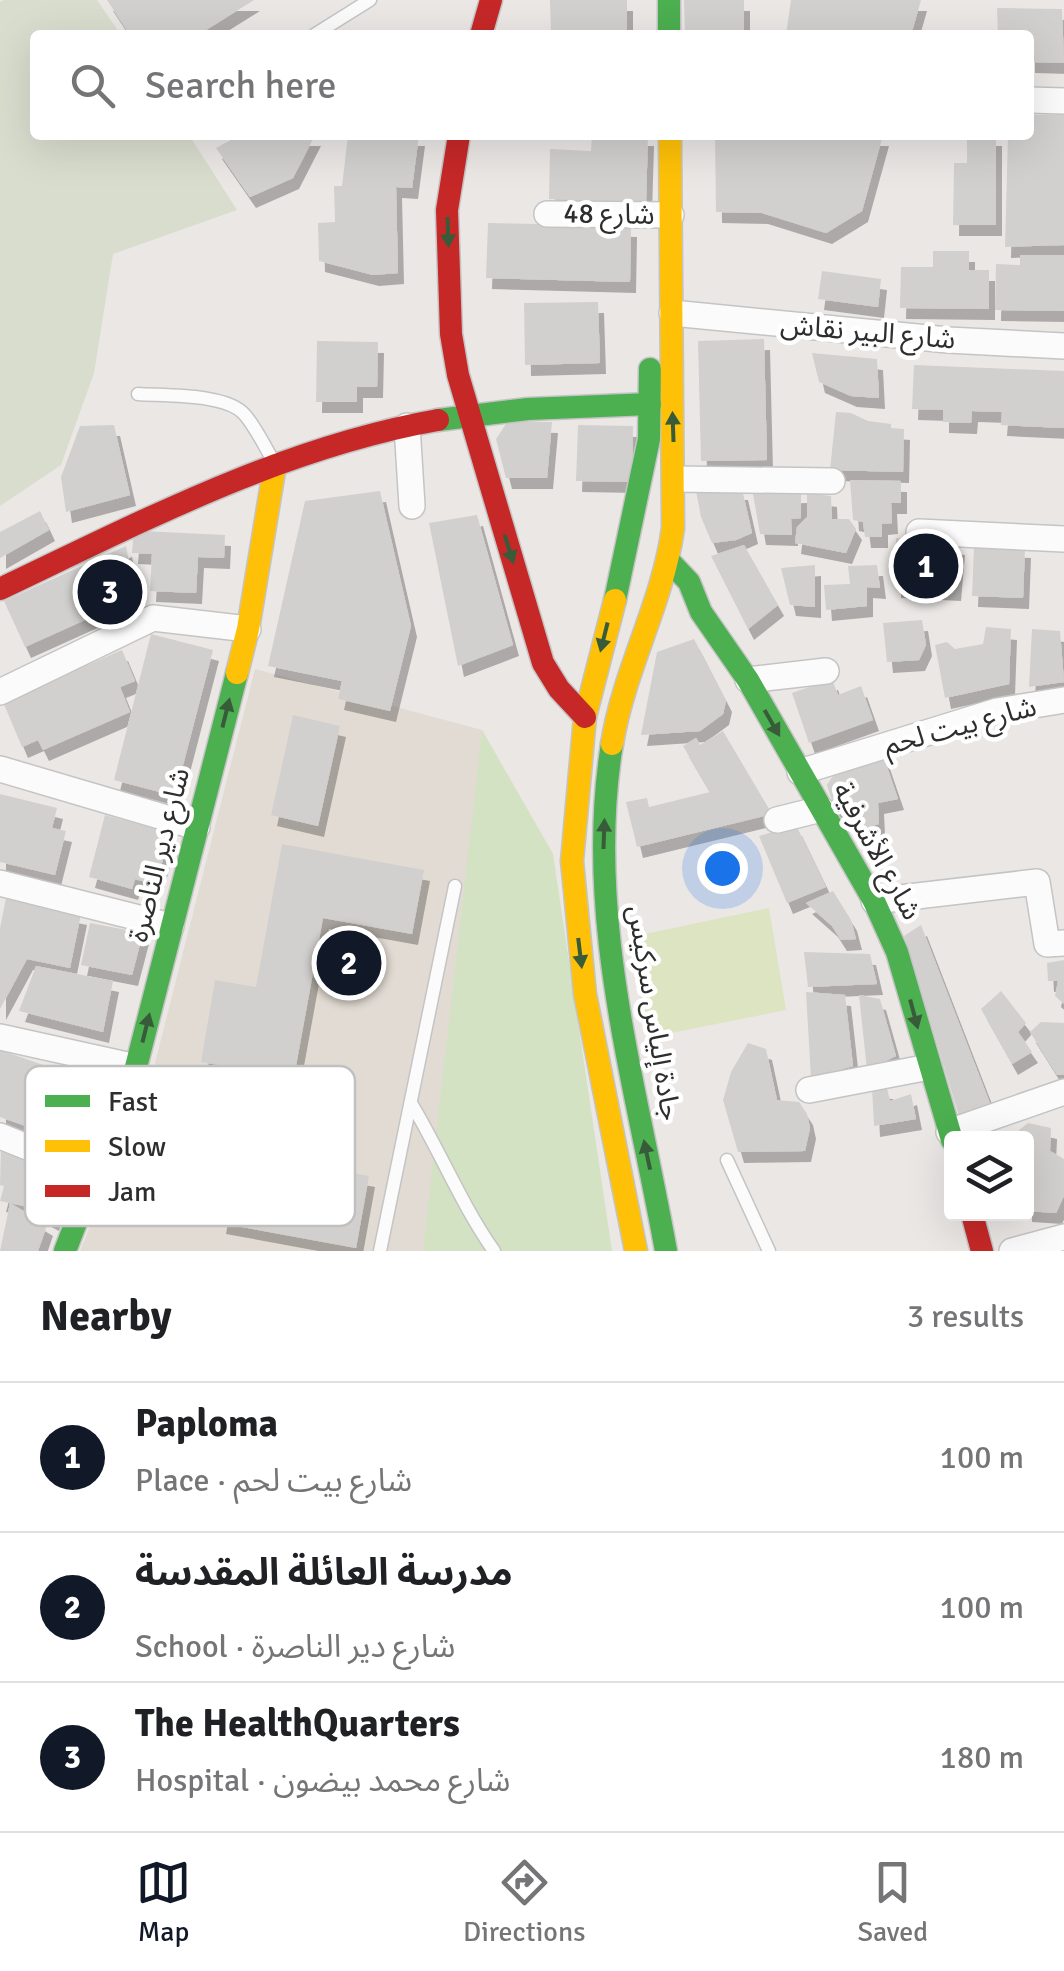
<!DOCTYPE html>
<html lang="en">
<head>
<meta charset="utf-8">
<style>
	:root { --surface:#fff; --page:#f2f2f2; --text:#202124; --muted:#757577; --line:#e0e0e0; --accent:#111827 }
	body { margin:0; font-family:Signika,"Noto Sans Arabic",sans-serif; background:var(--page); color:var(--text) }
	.controls { position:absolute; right:30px; bottom:30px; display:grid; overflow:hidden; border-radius:10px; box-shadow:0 10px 40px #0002 }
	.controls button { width:90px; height:90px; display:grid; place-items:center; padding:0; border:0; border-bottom:2px solid var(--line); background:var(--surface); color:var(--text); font:50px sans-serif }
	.you { position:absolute; left:722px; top:868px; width:35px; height:35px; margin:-25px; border:8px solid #fff; border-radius:50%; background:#1a73e8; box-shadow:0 0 0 15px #1a73e833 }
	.badge { display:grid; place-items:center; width:65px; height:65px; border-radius:50%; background:var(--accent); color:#fff; font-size:32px; font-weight:700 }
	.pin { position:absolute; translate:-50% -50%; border:5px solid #fff; box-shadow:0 2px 10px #0006 }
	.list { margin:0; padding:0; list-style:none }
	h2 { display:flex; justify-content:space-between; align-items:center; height:130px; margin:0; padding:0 40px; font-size:42px }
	h2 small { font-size:32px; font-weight:400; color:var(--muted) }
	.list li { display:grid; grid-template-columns:65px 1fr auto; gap:30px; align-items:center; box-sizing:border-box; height:150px; padding:0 40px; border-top:2px solid var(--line) }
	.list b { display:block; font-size:38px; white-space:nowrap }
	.list p { margin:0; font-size:32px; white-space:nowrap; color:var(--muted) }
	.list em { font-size:32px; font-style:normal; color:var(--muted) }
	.icon { flex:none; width:55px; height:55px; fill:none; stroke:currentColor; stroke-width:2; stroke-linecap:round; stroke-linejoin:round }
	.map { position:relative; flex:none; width:1064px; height:1251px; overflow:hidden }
	.search { position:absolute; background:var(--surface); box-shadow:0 10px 40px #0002; left:30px; right:30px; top:30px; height:110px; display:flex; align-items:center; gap:25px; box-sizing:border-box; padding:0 35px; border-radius:10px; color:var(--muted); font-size:38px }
	.sheet { height:580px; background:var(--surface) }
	nav { display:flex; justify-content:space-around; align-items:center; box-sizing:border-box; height:140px; border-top:2px solid var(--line); background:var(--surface); font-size:28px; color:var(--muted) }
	nav a { display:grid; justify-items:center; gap:5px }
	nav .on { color:var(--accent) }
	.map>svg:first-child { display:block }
	.education { fill:#e2dbd3 }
	.green { fill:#d3e2c2 }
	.cemetery { fill:#d9ddce }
	.pitch { fill:#dce4c1 }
	.building { fill:#d2d0ce; filter:url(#shadow) }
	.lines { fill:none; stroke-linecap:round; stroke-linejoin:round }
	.lane-casing { stroke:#c5c4c5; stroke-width:15 }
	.street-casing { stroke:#c5c4c5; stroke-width:28 }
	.fast-casing { stroke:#c5c4c5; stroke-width:25 }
	.slow-casing { stroke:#c5c4c5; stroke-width:25 }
	.jam-casing { stroke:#c5c4c5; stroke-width:25 }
	.lane { stroke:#fcfbfb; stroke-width:12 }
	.street { stroke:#fcfbfb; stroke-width:25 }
	.fast { stroke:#4caf50; stroke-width:22 }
	.slow { stroke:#ffc107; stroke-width:22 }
	.jam { stroke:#c62828; stroke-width:22 }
	.oneway { fill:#385b3a }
	.labels { text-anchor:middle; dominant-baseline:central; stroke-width:9; stroke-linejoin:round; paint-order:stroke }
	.street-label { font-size:28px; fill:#2e2e2e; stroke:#fff }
	.key { fill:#fff; stroke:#c0c0c0; stroke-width:2.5 }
	.key-label { font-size:28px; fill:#2e2e2e }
</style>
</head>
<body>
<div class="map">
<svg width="1064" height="1251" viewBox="0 0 1064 1251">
	<defs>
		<filter id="shadow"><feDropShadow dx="6" dy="11" stdDeviation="0" flood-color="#0004"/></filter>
	</defs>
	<rect width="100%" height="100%" fill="#eae7e5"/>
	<!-- education -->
	<polygon class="education" points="255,669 482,730 553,854 427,1251 80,1251 153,1071"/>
	<!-- green -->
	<polygon class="green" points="482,730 553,854 612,1251 423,1251"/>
	<!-- cemetery -->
	<polygon class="cemetery" points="4,0 97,0 121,35 35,35 35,135 189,135 237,210 113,254 94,373 61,465 0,506 0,2"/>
	<!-- pitch -->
	<polygon class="pitch" points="769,908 786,1010 646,1038 631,937"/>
	<!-- building -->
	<g class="building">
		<polygon points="107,0 254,0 198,35 130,35"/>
		<polygon points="550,0 627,0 627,33 551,34"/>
		<polygon points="684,0 744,0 744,35 685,35"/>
		<polygon points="791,0 921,0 911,35 786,35"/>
		<polygon points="997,8 1062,9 1064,63 1029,62 1029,35 998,35"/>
		<polygon points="1029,115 1064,115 1064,245 1005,247 1008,135 1029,135"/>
		<polygon points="240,135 315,135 293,178 250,197 216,148"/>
		<polygon points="348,135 419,135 412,188 396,187 398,273 373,275 319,261 318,223 335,222 334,186 342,186"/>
		<polygon points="592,135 648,135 646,203 549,199 550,149 591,151"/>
		<polygon points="715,135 883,135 862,211 826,233 762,213 716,212"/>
		<polygon points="967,135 996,135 996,225 953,225 954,163 967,163"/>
		<polygon points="488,223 631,226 630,282 486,278"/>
		<polygon points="933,251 969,251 969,270 989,270 989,309 900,308 901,267 933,267"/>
		<polygon points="1020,255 1064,255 1064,311 995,310 996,264 1020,265"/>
		<polygon points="822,271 881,279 878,307 818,299"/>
		<polygon points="598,302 600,363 525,365 524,303"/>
		<polygon points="764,339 767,460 701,461 698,341"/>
		<polygon points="317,341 378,342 377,387 357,387 357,402 316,402"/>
		<polygon points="812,353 877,359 879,398 851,396 819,382"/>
		<polygon points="914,365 1064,371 1064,428 1001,425 1002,412 972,411 971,423 943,422 943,410 912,409"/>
		<polygon points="836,412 851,413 868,421 891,424 891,428 904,429 903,472 830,470"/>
		<polygon points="508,421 552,422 547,478 506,478 496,439"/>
		<polygon points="114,425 130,495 66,512 61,477 80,426"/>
		<polygon points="578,425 633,426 632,482 576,481"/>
		<polygon points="850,480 901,481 901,503 891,503 892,523 882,524 882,537 865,537 863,522 853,520"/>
		<polygon points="742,489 752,533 736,540 712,543 701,517 696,491"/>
		<polygon points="380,491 411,626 390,711 338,699 342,681 268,666 305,501"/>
		<polygon points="801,492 801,518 791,519 792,535 760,534 753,494"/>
		<polygon points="807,493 831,496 832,519 849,519 856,529 846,553 795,543 797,527 807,517"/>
		<polygon points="40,511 49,530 0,558 0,532"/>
		<polygon points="477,515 513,645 458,666 429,523"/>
		<polygon points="142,531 225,535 224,558 198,557 196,593 150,591 152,554 132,553 133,540"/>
		<polygon points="896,538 959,544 955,590 895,587"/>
		<polygon points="744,545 778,605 748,629 711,556"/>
		<polygon points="974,545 1025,547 1023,598 972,596"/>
		<polygon points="126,546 136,597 25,647 4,601"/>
		<polygon points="815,565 815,607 790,605 781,568"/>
		<polygon points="877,565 880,588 867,587 867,606 826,610 824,585 850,584 848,566"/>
		<polygon points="922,620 926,645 919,660 887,662 883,623"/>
		<polygon points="986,627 1011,629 1009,684 945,698 935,645 947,642 955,649 983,644"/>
		<polygon points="1032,629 1060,631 1064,682 1029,687"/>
		<polygon points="151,634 213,650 175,796 114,780"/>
		<polygon points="694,639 726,701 723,714 700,731 641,735 657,652"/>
		<polygon points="122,650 135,681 120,687 130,712 43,750 38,740 22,747 3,702"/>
		<polygon points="832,679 838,695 861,686 873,720 809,743 792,693"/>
		<polygon points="293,715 340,726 318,826 271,815"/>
		<polygon points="723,731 772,814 637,847 626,802 647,798 649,807 710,792 683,746 696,738 700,745"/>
		<polygon points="883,755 898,799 878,803 879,824 861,829 856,802 834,807 827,785 836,771"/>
		<polygon points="0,794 57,808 52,828 66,831 55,875 0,862"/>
		<polygon points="105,815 170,833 156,885 135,879 132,889 89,877"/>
		<polygon points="796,825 826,887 787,903 759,836"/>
		<polygon points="282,844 424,870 412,934 323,918 279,1159 369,1176 356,1248 220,1223 248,1070 201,1062 215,980 256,987"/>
		<polygon points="833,891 851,920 856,939 841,940 832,926 806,903"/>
		<polygon points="6,898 81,914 70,968 27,959 0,1009 0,928"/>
		<polygon points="90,923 143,933 132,975 81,965"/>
		<polygon points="921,925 991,1106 959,1116 904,936"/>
		<polygon points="804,952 870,954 877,984 808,987"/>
		<polygon points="1064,960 1064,1004 1055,996 1058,981 1048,981 1047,963"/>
		<polygon points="36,966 113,981 103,1032 19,1011"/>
		<polygon points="1001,991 1026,1023 1018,1032 1032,1052 1012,1064 981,1009"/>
		<polygon points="806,992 845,995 853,1066 811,1078"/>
		<polygon points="859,995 880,999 896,1056 867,1070"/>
		<polygon points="1041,1022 1064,1023 1064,1075 1057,1075 1030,1032"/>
		<polygon points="748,1043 766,1049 777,1100 799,1102 807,1114 810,1128 805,1151 738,1152 723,1100 731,1072"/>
		<polygon points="0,1050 98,1084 77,1144 0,1117"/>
		<polygon points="872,1087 887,1088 890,1101 911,1094 916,1119 874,1126"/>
		<polygon points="1028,1123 1051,1128 1050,1151 1064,1159 1064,1196 1056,1213 1026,1211 1026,1138 1009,1138"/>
		<polygon points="1,1147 18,1157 60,1170 64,1181 53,1220 28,1207 10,1203 47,1225 38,1251 0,1251 10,1203 0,1201 4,1186 0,1185"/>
	</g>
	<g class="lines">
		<defs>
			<g id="lane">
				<polyline points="314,35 370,0"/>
				<path d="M 138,394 C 164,396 227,393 245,415 C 256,428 265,447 274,462"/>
				<path d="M 411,1103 C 441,1153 461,1204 494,1251"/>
				<polyline points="727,1160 769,1251"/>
				<polyline points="380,1251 455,886"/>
			</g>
			<g id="street">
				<polyline points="1029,100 1064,101"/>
				<polyline points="547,214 671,215"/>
				<polyline points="672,313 948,340 1064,346"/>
				<polyline points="407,426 412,506"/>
				<polyline points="675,479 832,481"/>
				<polyline points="919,532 1064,539"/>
				<polyline points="748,680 826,671"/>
				<polyline points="0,692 153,618 248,629"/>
				<polyline points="0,769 197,827"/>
				<polyline points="800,772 997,711 1064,700"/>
				<polyline points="777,820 821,809"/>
				<polyline points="0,883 171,926"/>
				<polyline points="874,901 1037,882 1047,944 1064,943"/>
				<polyline points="0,1037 136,1067"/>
				<polyline points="809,1090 929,1067"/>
				<polyline points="949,1132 1064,1092"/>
				<polyline points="0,1136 97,1175"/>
				<polyline points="1012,1251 1064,1237"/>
			</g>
			<g id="fast">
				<polyline points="669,0 669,35"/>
				<polyline points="438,420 528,409 650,404"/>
				<polyline points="669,561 689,582 701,612 748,680 874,901 897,952 952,1140"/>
				<polyline points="615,600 649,439 650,369"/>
				<path d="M 612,744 C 584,916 636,1083 666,1251"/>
				<polyline points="65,1251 136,1067 237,673"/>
			</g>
			<g id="slow">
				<polyline points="615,600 585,717 572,861 585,994 636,1251"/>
				<polyline points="237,673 248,629 275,465"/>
				<path d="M 612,744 C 624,669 663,603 673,528 L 670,135"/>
			</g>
			<g id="jam">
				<polyline points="481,35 491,0"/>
				<polyline points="459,135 447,210 451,334 458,375 543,663 559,689 585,717"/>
				<path d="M 0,589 C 141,522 283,447 438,420"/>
				<polyline points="972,1214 982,1251"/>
			</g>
		</defs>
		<!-- lane casing -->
		<use href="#lane" class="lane-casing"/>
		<!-- street casing -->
		<use href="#street" class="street-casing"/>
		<!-- fast casing -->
		<use href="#fast" class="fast-casing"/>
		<!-- slow casing -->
		<use href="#slow" class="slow-casing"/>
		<!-- jam casing -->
		<use href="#jam" class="jam-casing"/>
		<!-- lane -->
		<use href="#lane" class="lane"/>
		<!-- street -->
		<use href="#street" class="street"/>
		<!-- fast -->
		<use href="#fast" class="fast"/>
		<!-- slow -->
		<use href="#slow" class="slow"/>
		<!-- jam -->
		<use href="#jam" class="jam"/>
	</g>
	<!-- one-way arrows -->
	<defs><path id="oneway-solid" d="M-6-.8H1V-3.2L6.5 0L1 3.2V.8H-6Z" transform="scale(2.5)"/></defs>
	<g class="oneway">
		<use href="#oneway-solid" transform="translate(448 232) rotate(88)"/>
		<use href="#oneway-solid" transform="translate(673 427) rotate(-92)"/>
		<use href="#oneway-solid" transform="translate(509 549) rotate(73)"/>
		<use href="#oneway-solid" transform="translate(604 637) rotate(104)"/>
		<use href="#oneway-solid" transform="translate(226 713) rotate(-76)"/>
		<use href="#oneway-solid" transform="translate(772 723) rotate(60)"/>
		<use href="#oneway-solid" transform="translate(604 834) rotate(-88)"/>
		<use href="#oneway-solid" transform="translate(580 953) rotate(83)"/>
		<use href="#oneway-solid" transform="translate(914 1014) rotate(75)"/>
		<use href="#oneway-solid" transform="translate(146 1028) rotate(-76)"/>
		<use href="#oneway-solid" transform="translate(647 1155) rotate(-102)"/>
	</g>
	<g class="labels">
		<!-- street labels -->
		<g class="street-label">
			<text transform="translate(609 214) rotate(1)">شارع 48</text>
			<text transform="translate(868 332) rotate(5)">شارع البير نقاش</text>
			<text transform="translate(960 726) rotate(-15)">شارع بيت لحم</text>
			<text transform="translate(877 851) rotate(61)">شارع الأشرفية</text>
			<text transform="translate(159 855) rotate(-76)">شارع دير الناصرة</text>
			<text transform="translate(654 1013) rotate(81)">جادة إلياس سركيس</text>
		</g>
	</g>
	<!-- legend -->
	<rect x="25" y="1066" width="330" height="160" rx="15" class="key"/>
	<rect x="45" y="1095" width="45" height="12" fill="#4caf50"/>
	<rect x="45" y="1140" width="45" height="12" fill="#ffc107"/>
	<rect x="45" y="1185" width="45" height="12" fill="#c62828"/>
	<g class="key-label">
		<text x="108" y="1111">Fast</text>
		<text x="108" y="1156">Slow</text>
		<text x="108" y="1201">Jam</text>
	</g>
</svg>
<div class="controls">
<button><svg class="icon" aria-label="layers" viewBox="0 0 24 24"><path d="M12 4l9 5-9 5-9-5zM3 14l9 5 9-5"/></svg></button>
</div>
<div class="you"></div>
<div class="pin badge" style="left:926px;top:566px">1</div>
<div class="pin badge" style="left:349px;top:963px">2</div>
<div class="pin badge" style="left:110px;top:592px">3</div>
<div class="search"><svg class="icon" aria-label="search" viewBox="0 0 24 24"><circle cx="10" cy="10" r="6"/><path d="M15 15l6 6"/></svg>Search here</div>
</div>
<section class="sheet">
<h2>Nearby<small>3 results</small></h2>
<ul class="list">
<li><span class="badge">1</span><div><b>Paploma</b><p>Place · شارع بيت لحم</p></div><em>100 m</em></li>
<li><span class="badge">2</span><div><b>مدرسة العائلة المقدسة</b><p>School · شارع دير الناصرة</p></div><em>100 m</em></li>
<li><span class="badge">3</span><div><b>The HealthQuarters</b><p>Hospital · شارع محمد بيضون</p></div><em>180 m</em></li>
</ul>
</section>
<nav>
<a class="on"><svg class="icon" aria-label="map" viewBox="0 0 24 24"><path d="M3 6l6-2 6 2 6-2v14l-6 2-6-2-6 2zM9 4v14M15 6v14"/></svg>Map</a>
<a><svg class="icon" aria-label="directions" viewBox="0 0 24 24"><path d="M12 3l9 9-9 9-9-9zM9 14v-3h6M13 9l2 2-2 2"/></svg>Directions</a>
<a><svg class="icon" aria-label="saved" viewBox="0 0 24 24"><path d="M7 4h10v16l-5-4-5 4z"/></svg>Saved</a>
</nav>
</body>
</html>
